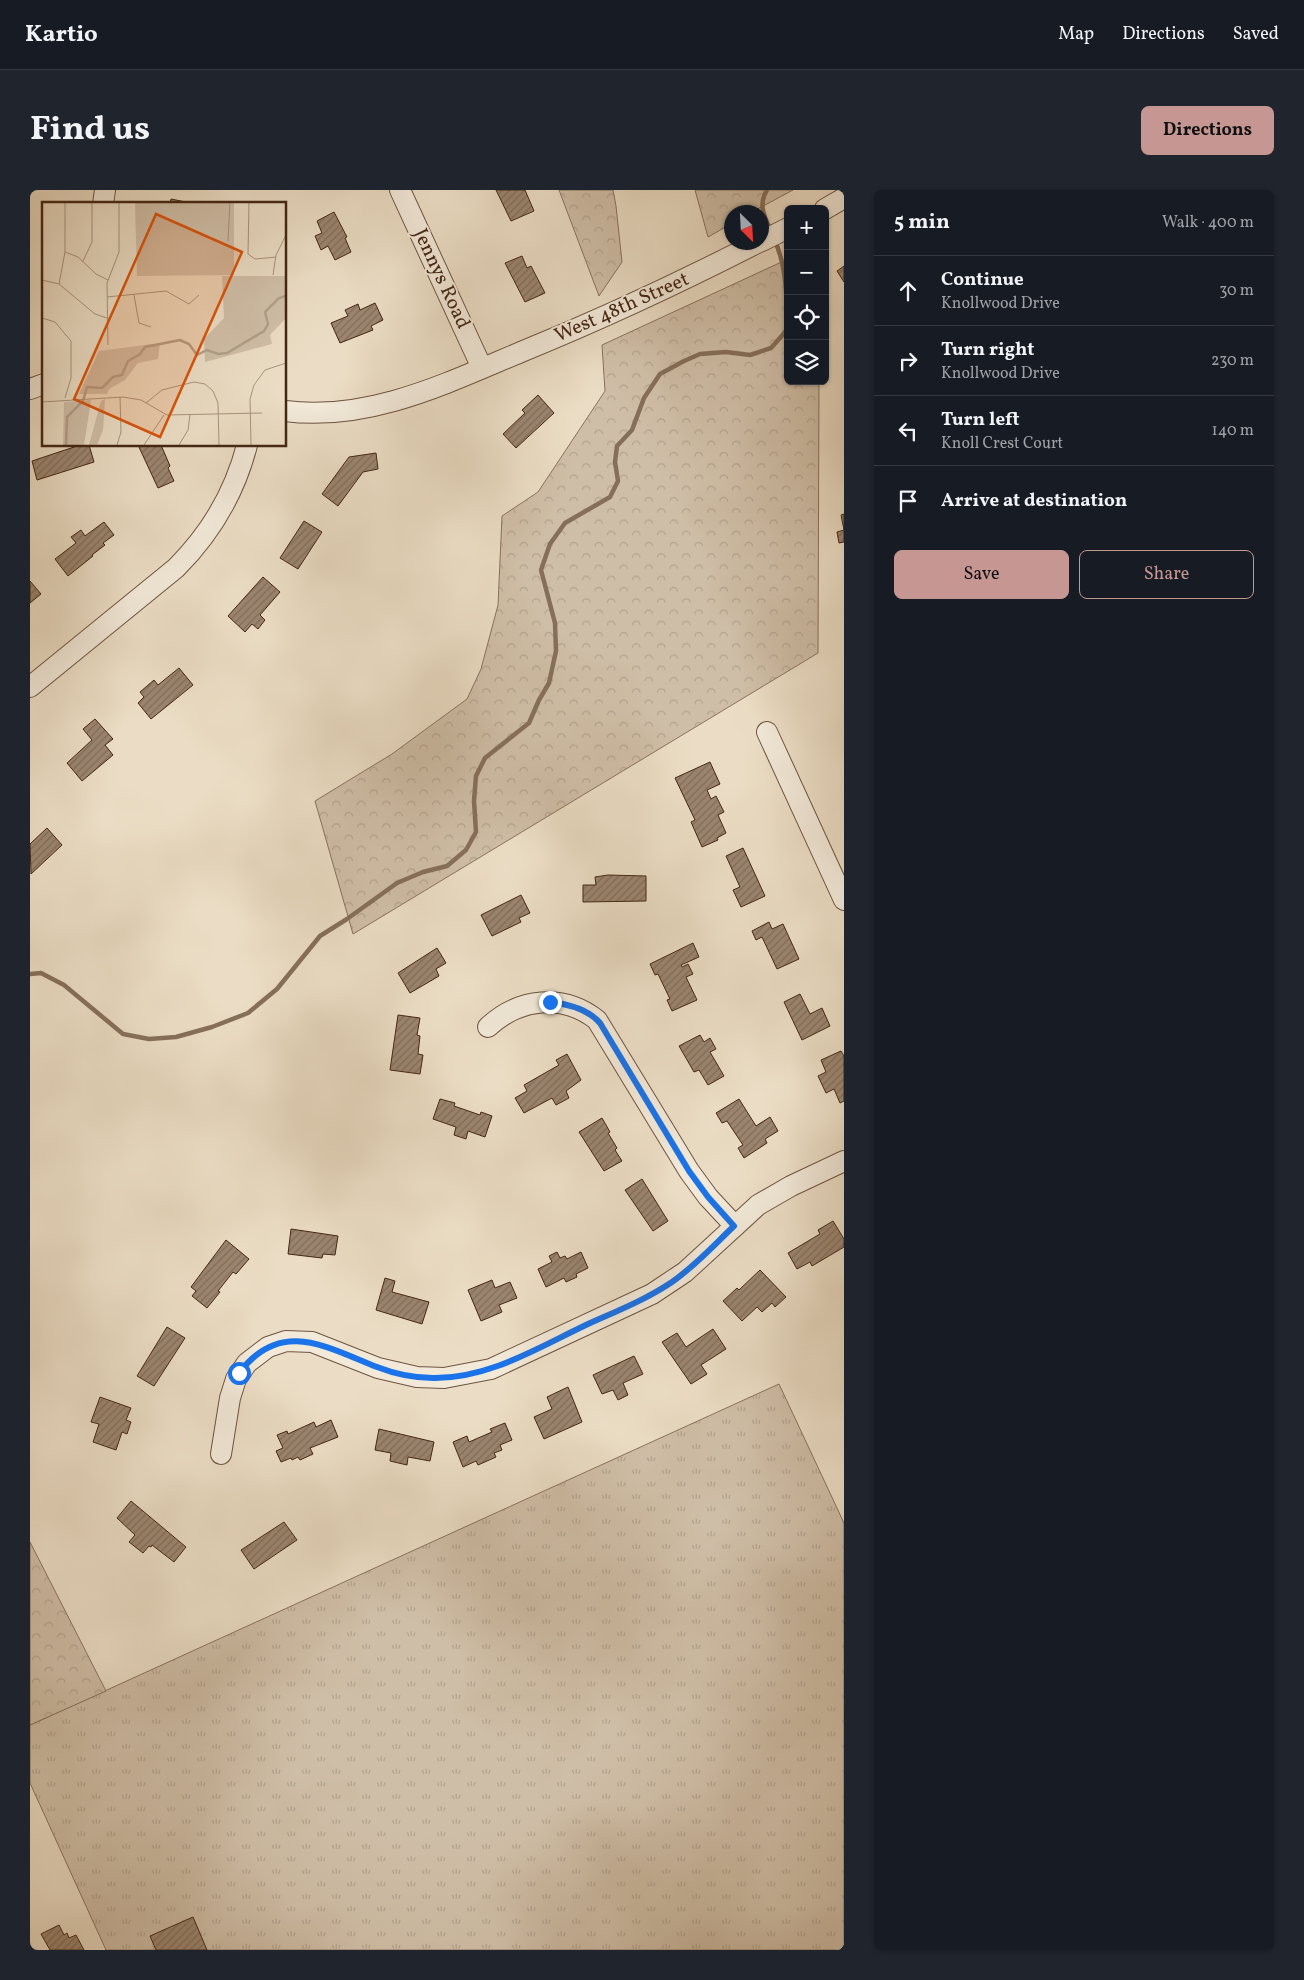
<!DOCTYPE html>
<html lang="en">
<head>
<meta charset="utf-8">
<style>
	:root { --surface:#171b24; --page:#20242c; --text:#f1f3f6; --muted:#9ea1a6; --line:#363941; --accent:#c59692 }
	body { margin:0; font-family:Vollkorn,serif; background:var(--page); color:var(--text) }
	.controls { position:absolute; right:15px; top:15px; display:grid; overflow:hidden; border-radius:8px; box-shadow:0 1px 4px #0004 }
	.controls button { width:45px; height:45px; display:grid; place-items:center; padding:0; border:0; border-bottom:1px solid var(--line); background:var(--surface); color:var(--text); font:25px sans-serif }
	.compass { position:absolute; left:694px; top:15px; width:45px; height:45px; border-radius:50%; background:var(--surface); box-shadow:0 1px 4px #0004; rotate:156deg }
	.stop { position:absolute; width:15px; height:15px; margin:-11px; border:4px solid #1a73e8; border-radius:50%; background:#fff }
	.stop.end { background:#1a73e8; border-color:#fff; box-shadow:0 1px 5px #0008 }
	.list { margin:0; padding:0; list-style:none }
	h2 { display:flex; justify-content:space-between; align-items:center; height:65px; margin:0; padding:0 20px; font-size:21px }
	h2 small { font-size:16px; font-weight:400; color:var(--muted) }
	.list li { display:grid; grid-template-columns:32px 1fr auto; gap:15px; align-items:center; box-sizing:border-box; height:70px; padding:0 20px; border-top:1px solid var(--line) }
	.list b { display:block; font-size:19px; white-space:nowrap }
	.list p { margin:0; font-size:16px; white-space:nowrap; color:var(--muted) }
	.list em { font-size:16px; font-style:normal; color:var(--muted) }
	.actions { display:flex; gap:10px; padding:15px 20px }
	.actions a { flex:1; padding:11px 0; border:1px solid var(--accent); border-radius:8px; text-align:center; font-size:18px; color:var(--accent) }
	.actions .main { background:var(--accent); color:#111 }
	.icon { flex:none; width:28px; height:28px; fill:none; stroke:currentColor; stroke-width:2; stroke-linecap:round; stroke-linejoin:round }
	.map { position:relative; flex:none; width:814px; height:1760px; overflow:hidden; border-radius:8px }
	header { display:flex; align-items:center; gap:30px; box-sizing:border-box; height:70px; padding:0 25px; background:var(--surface); border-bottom:1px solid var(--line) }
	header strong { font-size:24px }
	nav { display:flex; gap:28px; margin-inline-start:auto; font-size:18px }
	.intro { display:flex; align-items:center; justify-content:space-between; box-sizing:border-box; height:120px; padding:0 30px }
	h1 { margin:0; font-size:35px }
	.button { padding:12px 22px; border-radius:8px; background:var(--accent); color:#111; font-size:18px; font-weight:700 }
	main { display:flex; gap:30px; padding:0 30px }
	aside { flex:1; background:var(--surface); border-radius:8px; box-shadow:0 1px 4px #0004 }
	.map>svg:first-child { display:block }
	.grass { fill:url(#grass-tufts); stroke:#8a725e }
	.forest { fill:url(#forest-crowns); stroke:#8a725e }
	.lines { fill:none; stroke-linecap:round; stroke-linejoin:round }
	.stream { stroke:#866f5a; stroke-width:4.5 }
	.building { fill:url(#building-hatch); stroke:#442614 }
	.minor-casing { stroke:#6e5440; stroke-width:22 }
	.minor { stroke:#f2e9d9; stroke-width:20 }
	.route { stroke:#1a73e8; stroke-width:6 }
	.labels { text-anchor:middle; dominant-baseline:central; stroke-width:4; stroke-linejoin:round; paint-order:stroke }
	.street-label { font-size:20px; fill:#442614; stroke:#f2e9d9 }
	.inset-river { fill:none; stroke:#b29f89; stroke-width:2.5 }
	.inset-road { fill:none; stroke:#a8947e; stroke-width:1 }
	.view { fill:#d8540d; fill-opacity:0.15; stroke:#d8540d; stroke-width:2.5 }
	.inset-edge { fill:none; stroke:#442614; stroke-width:2.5 }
</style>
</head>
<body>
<header>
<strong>Kartio</strong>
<nav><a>Map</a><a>Directions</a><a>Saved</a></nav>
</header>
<div class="intro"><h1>Find us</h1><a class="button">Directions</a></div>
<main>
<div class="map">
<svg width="814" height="1760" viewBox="0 0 814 1760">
	<defs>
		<pattern id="grass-tufts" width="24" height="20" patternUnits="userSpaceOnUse" patternTransform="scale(1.25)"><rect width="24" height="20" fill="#cfbea7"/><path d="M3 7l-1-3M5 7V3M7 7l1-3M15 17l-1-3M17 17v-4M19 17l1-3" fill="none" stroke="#b3a38f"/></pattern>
		<pattern id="forest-crowns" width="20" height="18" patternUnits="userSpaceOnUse" patternTransform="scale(1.25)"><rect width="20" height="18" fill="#cfbea7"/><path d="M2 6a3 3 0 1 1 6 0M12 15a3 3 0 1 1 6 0" fill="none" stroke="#b3a38f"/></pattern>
		<pattern id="building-hatch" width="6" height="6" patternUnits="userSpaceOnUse" patternTransform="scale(1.25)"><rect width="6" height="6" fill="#9b8570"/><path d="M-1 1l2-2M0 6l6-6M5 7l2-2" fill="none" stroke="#806d5b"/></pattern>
	</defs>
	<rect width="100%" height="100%" fill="#ebddc5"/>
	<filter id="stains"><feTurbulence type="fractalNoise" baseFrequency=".004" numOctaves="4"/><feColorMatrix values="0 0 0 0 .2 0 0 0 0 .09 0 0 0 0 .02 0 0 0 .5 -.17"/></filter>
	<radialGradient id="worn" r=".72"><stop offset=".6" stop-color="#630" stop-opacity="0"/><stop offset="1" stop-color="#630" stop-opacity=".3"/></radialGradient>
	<!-- grass -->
	<polygon class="grass" points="749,1194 814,1333 814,1760 76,1760 0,1593 0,1535"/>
	<!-- forest -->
	<g class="forest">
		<polygon points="529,0 583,0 586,16 592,72 569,106"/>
		<polygon points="665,0 763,0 722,22 702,22 701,34 678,47"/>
		<polygon points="758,69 758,191 789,191 788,463 323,744 285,611 362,564 437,509 451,479 468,415 472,326 508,302 575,201 572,155"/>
		<polygon points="0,1352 76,1501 0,1535"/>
	</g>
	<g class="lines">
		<!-- stream -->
		<g class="stream">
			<path d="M 737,0 C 728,14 734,27 741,41"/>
			<path d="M 0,784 L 11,783 L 34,795 L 93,844 L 119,849 L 146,847 L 182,837 L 218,823 L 247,799 L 290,746 L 317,729 L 367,693 L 393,682 L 417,676 L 436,660 L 446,642 L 444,611 L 446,586 L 455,568 L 499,533 L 509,510 L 519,493 L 526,461 L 525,433 L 511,380 L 520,354 L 535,333 L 580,307 L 588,291 L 585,272 L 587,256 L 602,240 L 614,208 L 630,184 L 654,171 L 670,164 L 696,162 L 720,165 L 741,158 L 757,140 C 757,110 757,78 745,51"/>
		</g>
	</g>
	<!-- building -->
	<g class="building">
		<polygon points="466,0 495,0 504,21 481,31"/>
		<polygon points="141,9 156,12 156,14 140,14"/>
		<polygon points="304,22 317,47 315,48 321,62 305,70 298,56 291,60 285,46 292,43 287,31"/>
		<polygon points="492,66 497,78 501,76 515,103 495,112 475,73"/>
		<polygon points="814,76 814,92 807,81"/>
		<polygon points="345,113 353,130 341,136 343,140 310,153 301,133 318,126 315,120 328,114 330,120"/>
		<polygon points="508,205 524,223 486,258 473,244 495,223 492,220"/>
		<polygon points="50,255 59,255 64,272 7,290 2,271"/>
		<polygon points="108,255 131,255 140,276 138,278 144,291 128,298"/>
		<polygon points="346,263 348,279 333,282 308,316 292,304 319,267"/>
		<polygon points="814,324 814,352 809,353 807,342 814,340 811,325"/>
		<polygon points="274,331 292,342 268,379 250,368"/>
		<polygon points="74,332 84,345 73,353 75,355 62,365 63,366 38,386 25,369 46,353 41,347 51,340 55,346"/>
		<polygon points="233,387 250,402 230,425 235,430 228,439 222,434 215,442 198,426"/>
		<polygon points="0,391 11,404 0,413"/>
		<polygon points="149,478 163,495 121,529 108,513 114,507 110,502 124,490 128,495"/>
		<polygon points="65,529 83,549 75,555 83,565 52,591 37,573 62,550 53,539"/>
		<polygon points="680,572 690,594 677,600 681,609 686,606 694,622 688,625 696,643 687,648 688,650 672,657 661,632 665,630 645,588"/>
		<polygon points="17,638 32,655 1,684 0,654"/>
		<polygon points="713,658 735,706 711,717 703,700 710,697 696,666"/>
		<polygon points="578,685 616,686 616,711 553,712 553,695 566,695 565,687"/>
		<polygon points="491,705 500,723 489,728 491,732 462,746 451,725"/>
		<polygon points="739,732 742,739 753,734 769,769 747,779 732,747 726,750 722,741"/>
		<polygon points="663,753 669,767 651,775 652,777 658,774 663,784 656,787 667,810 642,821 637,810 640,809 628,784 625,785 620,774"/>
		<polygon points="407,758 416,773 406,779 409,786 380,803 368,783"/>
		<polygon points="770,804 780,824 792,818 800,836 772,850 754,812"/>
		<polygon points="368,825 390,828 387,845 390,846 388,864 393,865 390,884 360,880"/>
		<polygon points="670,845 674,852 680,848 686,859 680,862 694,886 678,895 669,880 664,882 649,856"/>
		<polygon points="811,861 814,866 814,911 810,913 804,899 796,903 788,886 796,882 791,870"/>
		<polygon points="537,864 551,890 536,901 539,908 526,915 522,908 494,923 485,908 497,901 494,895 529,875 526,870"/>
		<polygon points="410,909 425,913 424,916 450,925 451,922 462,926 455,947 438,941 436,949 424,945 426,937 403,929"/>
		<polygon points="709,909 726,936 740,927 748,941 735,949 737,953 714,968 708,958 713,955 697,931 692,933 686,923"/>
		<polygon points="572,928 580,942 578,943 587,958 585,960 592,971 574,981 549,942"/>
		<polygon points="612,989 638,1031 623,1041 595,1000"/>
		<polygon points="803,1031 814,1049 814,1057 782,1076 780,1072 767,1079 758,1063 790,1044 788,1040"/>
		<polygon points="261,1039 308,1046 305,1065 293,1064 292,1068 258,1064"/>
		<polygon points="196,1050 219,1069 206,1084 203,1082 188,1101 190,1102 177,1118 162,1106 166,1101 161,1097"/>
		<polygon points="527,1062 530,1068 535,1066 537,1069 551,1062 558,1078 546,1084 547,1087 536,1092 534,1088 516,1097 508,1079 522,1072 519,1066"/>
		<polygon points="730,1080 756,1107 745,1117 742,1113 732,1122 727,1117 712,1131 693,1111 707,1098 709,1100"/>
		<polygon points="355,1088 365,1091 362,1102 399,1112 392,1134 346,1120"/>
		<polygon points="462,1090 465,1098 480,1092 487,1108 469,1115 472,1122 451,1131 438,1100"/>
		<polygon points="137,1137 155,1148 124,1196 107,1186"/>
		<polygon points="683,1139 696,1159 671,1175 677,1184 661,1194 632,1152 647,1143 656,1157"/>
		<polygon points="604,1166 613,1184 593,1193 598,1205 588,1210 583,1200 572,1204 563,1185"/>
		<polygon points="538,1197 552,1232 514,1249 504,1227 522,1219 517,1207"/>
		<polygon points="70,1207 101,1218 96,1230 101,1232 97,1244 92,1242 86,1260 63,1252 69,1234 61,1232"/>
		<polygon points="301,1230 308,1247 280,1258 283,1264 270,1270 268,1267 262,1270 261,1268 251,1272 246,1261 253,1258 247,1245 257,1241 258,1244 284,1232 286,1237"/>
		<polygon points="475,1233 482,1250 470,1255 472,1260 464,1263 466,1267 448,1275 446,1271 433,1277 423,1252 437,1246 439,1252 462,1242 460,1239"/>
		<polygon points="349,1239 404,1252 400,1271 378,1267 377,1275 360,1271 361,1263 345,1260"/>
		<polygon points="101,1311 156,1357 144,1372 122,1355 121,1357 119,1356 113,1363 99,1352 105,1345 87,1328"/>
		<polygon points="254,1332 267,1350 224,1379 211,1360"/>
		<polygon points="163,1727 177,1760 126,1760 120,1746"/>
		<polygon points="29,1735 34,1745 37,1743 39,1748 46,1745 54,1760 20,1760 11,1744"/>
	</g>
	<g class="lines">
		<defs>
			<g id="minor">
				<polyline points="370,0 452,178"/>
				<polyline points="73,14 75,0"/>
				<polyline points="795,19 814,8"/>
				<polyline points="732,51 758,38"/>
				<polyline points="0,199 14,194"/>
				<path d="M 255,221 C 338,232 417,193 491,162 C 572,129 651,92 729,52"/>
				<path d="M 0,497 L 146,378 C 180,344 205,302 217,255"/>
				<polyline points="737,542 814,710"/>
				<path d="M 458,837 C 489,808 533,803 567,830 L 659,981 L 678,1007 L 705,1036"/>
				<polyline points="191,1264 200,1208 206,1189 217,1173 238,1157 256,1151 282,1152 348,1178 387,1187 414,1188 461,1179 622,1104 655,1082 728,1015 761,996 814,971"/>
			</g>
		</defs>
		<!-- minor casing -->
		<use href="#minor" class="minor-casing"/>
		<!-- minor -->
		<use href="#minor" class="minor"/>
	</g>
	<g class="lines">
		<!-- route -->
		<path class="route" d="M 209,1183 C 251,1128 296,1157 347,1177 C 365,1184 385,1188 403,1188 C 459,1189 509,1157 558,1134 C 587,1121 617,1109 642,1092 C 665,1076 684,1055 704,1036 L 678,1007 L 659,981 L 570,833 C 558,819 538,814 520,812"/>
	</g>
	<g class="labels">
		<!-- street labels -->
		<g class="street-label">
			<text transform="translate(411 89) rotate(65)">Jennys Road</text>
			<text transform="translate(592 118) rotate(-24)">West 48th Street</text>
		</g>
	</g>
	<!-- overview -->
	<g transform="translate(12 12)">
		<rect width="244" height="244" fill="#ebddc5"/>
		<path d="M 93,0 L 192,0 L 192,73 L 95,74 Z" fill="#cfbea7"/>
		<path d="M 180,74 L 244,74 L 244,116 L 228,133 L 230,142 L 163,160 L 162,137 L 182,116 ZM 118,141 L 116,157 L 96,161 L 83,178 L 67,187 L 65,192 L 37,192 L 57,149 ZM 63,197 L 61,228 L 55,243 L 47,243 L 59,199 ZM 49,198 L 42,243 L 21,243 L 22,200 Z" fill="#cfbea7"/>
		<path class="inset-river" d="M 24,243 L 25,215 L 41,199 L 45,185 L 60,186 L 71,175 L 80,173 L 86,159 L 98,152 L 103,145 L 138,138 L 147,142 L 155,153 L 165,148 L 176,152 L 185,151 L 222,129 L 226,122 L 223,110 L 237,96 L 244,94"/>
		<path class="inset-road" d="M 207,0 L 206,52 L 213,57 L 234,55M 186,39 L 188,0M 23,50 L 36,55 L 54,72 L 66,78M 41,59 L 50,40 L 50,0M 231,73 L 234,53 L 244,33M 0,78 L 17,82 L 53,112 L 65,116M 17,82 L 23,50 L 23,0M 92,93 L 97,121 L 109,125M 65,95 L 124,89 L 147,102 L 157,93M 0,116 L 13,120 L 29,139 L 29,176 L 23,196M 66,143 L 65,81 L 77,50 L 77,0M 0,200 L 81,195 L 99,198 L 125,213 L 220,211M 104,201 L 120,188 L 152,180 L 163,182 L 171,189 L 176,201 L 177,243M 75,243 L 79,230 L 78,195M 102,243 L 122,213M 137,243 L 146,228 L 148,213M 209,243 L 208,197 L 212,183 L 223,168 L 244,161"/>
		<path class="view" d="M 114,12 L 200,50 L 118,235 L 32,197 Z"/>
		<rect width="244" height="244" class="inset-edge"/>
	</g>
	<rect width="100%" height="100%" filter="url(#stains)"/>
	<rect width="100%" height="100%" fill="url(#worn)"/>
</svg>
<div class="controls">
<button>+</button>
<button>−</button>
<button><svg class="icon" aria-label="locate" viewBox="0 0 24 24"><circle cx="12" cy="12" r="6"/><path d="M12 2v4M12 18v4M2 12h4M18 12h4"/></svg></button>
<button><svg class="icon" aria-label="layers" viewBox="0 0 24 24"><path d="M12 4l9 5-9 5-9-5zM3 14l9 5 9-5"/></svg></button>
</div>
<svg class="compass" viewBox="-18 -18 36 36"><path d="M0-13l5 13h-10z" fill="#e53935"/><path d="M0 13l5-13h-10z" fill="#9ea1a6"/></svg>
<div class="stop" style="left:209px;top:1183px"></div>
<div class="stop end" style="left:520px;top:812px"></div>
</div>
<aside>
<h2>5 min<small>Walk · 400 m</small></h2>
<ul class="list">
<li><svg class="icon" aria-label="ahead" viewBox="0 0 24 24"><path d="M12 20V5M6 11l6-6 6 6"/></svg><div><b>Continue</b><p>Knollwood Drive</p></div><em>30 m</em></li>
<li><svg class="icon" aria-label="right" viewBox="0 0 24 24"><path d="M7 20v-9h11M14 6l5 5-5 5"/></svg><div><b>Turn right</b><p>Knollwood Drive</p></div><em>230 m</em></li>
<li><svg class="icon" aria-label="left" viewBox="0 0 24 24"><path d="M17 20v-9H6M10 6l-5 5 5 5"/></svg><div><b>Turn left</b><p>Knoll Crest Court</p></div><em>140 m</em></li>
<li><svg class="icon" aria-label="arrive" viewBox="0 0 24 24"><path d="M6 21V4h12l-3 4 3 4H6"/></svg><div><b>Arrive at destination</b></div></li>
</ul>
<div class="actions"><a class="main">Save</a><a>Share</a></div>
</aside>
</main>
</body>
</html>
